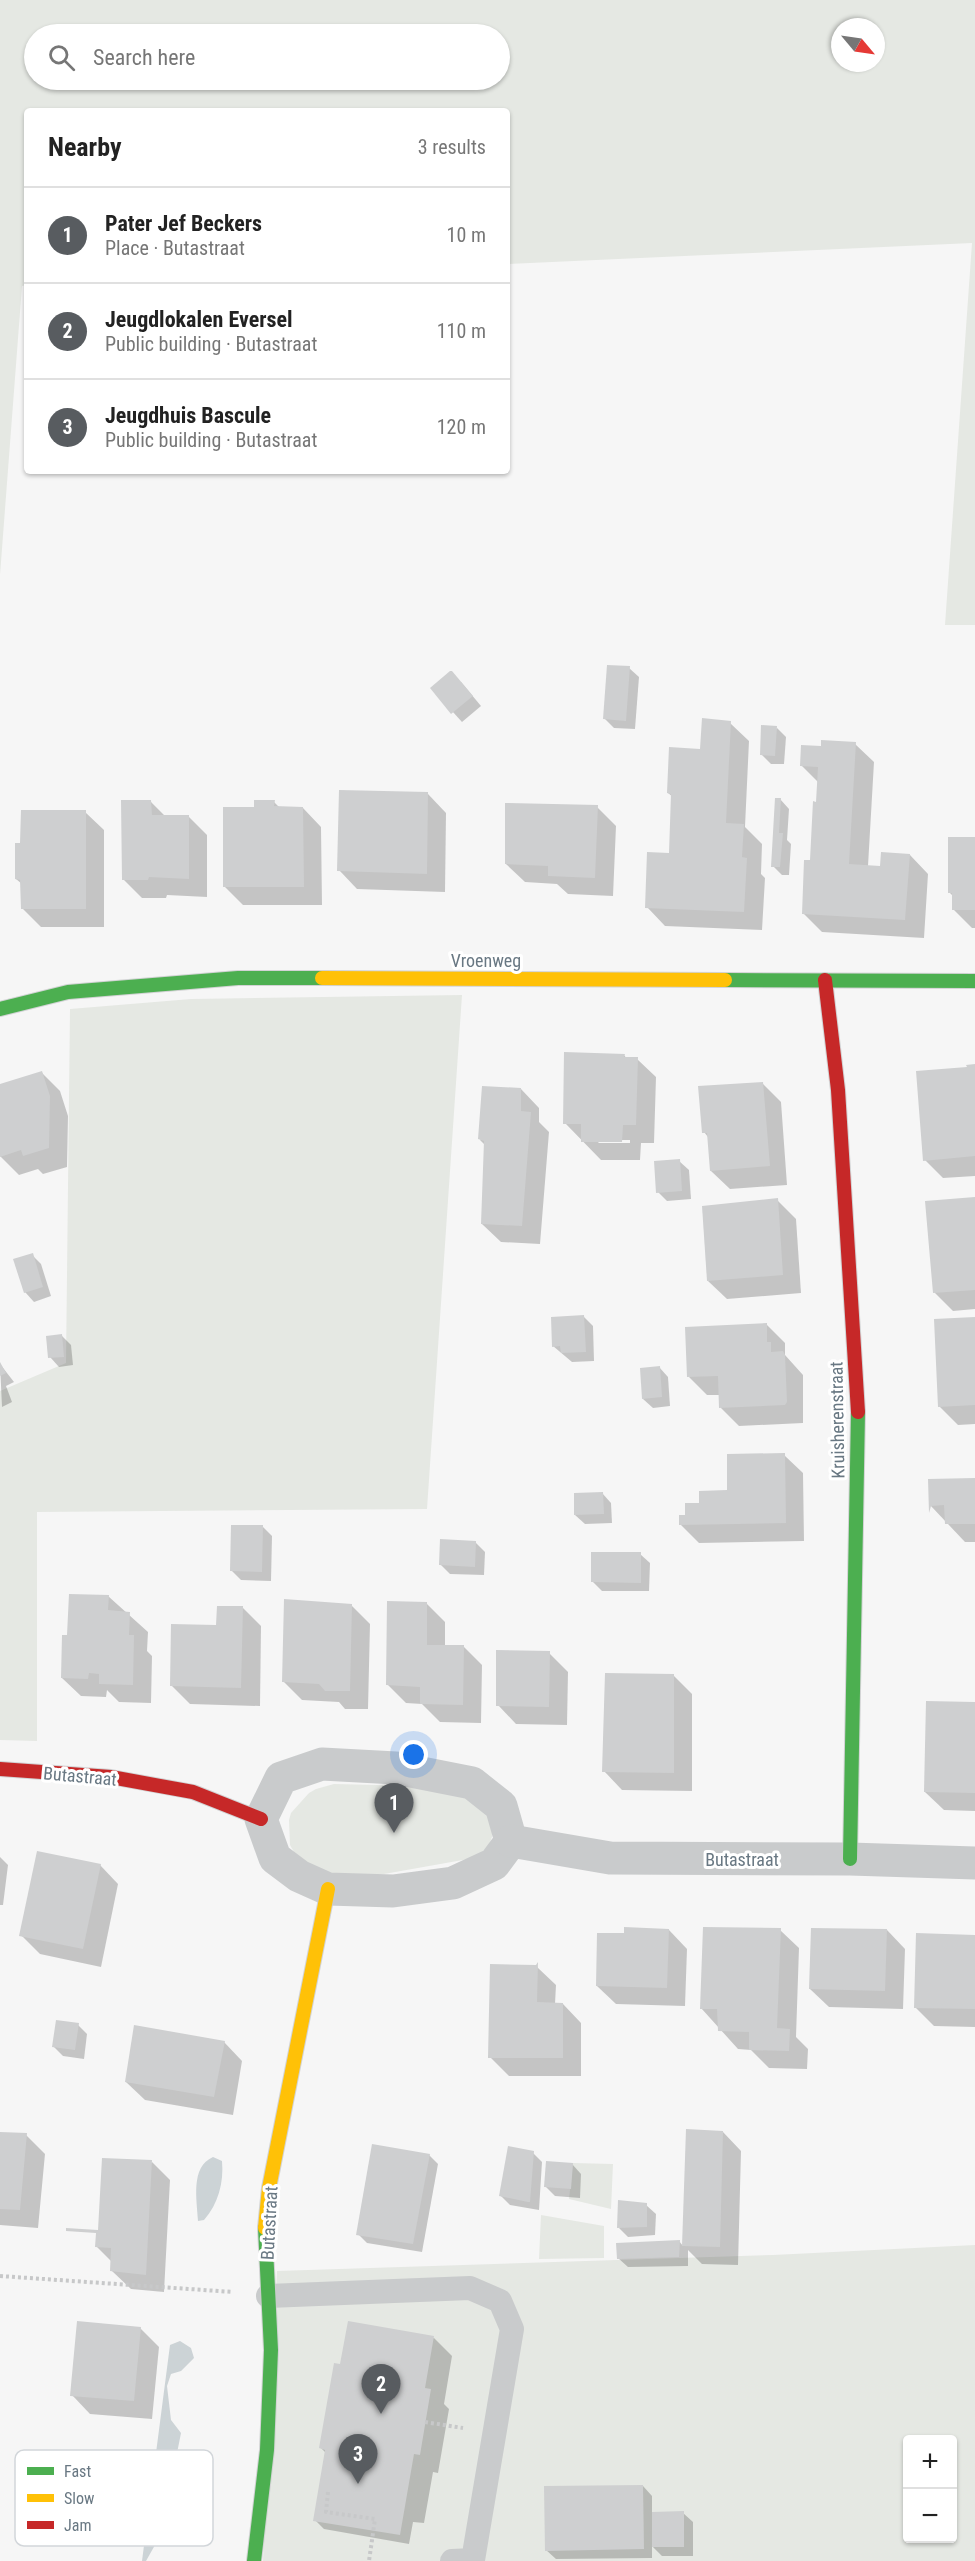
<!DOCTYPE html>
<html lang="en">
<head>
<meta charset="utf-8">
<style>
	:root { --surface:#fff; --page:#f2f2f2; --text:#222; --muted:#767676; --line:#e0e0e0; --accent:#585c60 }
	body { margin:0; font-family:"Roboto Condensed",sans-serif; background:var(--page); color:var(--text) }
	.controls { position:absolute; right:18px; bottom:18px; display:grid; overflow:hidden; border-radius:6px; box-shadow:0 2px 4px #0004 }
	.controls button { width:54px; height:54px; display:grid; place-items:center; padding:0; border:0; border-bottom:2px solid var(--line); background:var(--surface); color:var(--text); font:30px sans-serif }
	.compass { position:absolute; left:831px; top:18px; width:54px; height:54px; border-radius:50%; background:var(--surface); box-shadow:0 2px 4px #0004; rotate:119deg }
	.you { position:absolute; left:414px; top:1755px; width:21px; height:21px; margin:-15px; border:4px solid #fff; border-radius:50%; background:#1a73e8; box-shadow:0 0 0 9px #1a73e833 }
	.badge { display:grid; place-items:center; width:39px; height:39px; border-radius:50%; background:var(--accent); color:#fff; font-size:20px; font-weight:700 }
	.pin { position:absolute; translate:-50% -50px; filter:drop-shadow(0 2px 3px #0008) }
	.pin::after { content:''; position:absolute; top:32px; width:21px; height:18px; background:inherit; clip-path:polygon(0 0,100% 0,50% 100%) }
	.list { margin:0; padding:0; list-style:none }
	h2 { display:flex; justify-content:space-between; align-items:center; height:78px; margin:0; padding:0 24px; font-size:26px }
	h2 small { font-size:20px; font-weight:400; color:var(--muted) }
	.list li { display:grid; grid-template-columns:39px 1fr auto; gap:18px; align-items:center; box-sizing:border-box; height:96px; padding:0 24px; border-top:2px solid var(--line) }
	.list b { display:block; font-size:22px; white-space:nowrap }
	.list p { margin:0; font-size:20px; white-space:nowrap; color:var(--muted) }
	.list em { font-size:20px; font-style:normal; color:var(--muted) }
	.icon { flex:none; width:33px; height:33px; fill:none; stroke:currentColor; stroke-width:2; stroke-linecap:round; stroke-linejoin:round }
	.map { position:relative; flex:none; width:975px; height:2561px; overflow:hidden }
	.search { position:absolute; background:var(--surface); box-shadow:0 2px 4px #0004; left:24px; top:24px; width:486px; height:66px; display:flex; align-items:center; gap:15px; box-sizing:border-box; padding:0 21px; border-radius:33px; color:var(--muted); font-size:22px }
	.panel { position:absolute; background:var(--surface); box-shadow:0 2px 4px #0004; left:24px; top:108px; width:486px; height:366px; border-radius:6px }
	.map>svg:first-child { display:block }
	.green { fill:#e5e8e3; fill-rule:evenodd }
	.water { fill:#ccd3d6 }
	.shadow { fill:#0003; fill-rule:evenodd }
	.building { fill:#cecfd0 }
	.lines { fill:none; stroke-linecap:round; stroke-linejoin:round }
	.fast-casing { stroke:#d2d3d4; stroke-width:16 }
	.slow-casing { stroke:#d2d3d4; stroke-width:16 }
	.jam-casing { stroke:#d2d3d4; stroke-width:16 }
	.path { stroke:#c7c8c9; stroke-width:4; stroke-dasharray:3 3; stroke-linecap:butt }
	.lane { stroke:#c9cbcc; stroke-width:24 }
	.street { stroke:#c9cbcc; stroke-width:33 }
	.fast { stroke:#4caf50; stroke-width:14 }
	.slow { stroke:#ffc107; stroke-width:14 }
	.jam { stroke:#c62828; stroke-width:14 }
	.labels { text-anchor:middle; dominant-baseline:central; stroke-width:6; stroke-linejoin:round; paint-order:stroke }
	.street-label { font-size:18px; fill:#697883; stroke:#fff }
	.key { fill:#fff; stroke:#d2d6da; stroke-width:1.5 }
	.key-label { font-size:16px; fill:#697883 }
</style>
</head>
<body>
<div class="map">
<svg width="975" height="2561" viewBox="0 0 975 2561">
	<rect width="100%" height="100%" fill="#f6f6f6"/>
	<!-- green -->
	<g class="green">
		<path d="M 0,0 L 975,0 L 975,625 L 945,625 L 972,243 L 507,264 L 507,111 L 27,111 L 27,285 L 22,286 L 0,575 ZM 840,27 L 876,27 L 876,63 L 840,63 ZM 34,34 L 500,34 L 500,80 L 34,80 Z"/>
		<polygon points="462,995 427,1509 37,1512 37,1741 0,1740 0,1391 66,1363 70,1009 191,999"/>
		<polygon points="334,1784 419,1786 460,1794 483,1806 493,1828 492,1837 488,1847 474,1858 384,1874 332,1875 298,1859 290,1845 289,1820 291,1813 309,1793 316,1789"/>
		<polygon points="573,2163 613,2164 611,2209 569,2199"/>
		<polygon points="541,2215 604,2226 604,2258 539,2259"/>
		<path d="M 975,2245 L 975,2561 L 263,2561 L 277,2271 L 773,2255 ZM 908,2440 L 952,2440 L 952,2538 L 908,2538 Z"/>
	</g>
	<!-- water -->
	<g class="water">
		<path d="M 213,2157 L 222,2161 C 224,2183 218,2204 204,2220 L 198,2221 C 197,2200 190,2167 213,2157 Z"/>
		<polygon points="180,2341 191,2348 194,2358 181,2371 171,2374 167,2386 171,2420 181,2433 177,2453 162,2465 156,2479 162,2499 169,2503 171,2531 155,2545 146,2561 142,2561 170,2345"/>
	</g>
	<!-- shadow -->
	<g class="shadow">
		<polygon points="629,668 639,677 635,729 614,728 605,719"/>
		<polygon points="461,682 481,706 462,722 432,689"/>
		<polygon points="730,723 749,741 745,827 762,844 761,874 765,878 762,930 665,926 647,907 670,854 673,797 668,793 702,751"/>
		<polygon points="777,728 786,737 784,764 771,764 761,754"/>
		<polygon points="855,744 874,762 868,866 881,867 910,855 928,874 924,938 822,932 803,913 812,862 819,783 801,765"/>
		<polygon points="428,794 446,813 445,892 357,889 339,870"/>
		<polygon points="780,799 789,809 787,840 791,844 789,875 782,875 773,866"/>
		<polygon points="151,802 165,816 188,816 207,835 207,897 167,895 166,898 142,898 123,879"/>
		<polygon points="274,802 280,808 303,808 321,827 322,905 243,905 224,886 255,808"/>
		<polygon points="597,807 616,826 613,896 568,894 557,884 525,882 506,864"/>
		<polygon points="85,812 104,830 104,927 41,927 22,908 22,884 16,879 21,844"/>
		<polygon points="975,839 975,928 972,928 953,909 954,897 949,892"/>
		<path d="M 624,1055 L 627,1059 L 637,1059 L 656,1077 L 654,1143 L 641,1143 L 640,1160 L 601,1160 L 565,1123 ZM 596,1140 L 630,1140 L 630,1143 L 599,1143 Z"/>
		<polygon points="975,1066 975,1176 943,1178 925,1160"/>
		<polygon points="42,1073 60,1091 68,1116 67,1167 43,1174 38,1169 19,1175 0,1156 0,1085"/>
		<polygon points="762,1083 781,1102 787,1185 730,1189 711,1171 708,1137 704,1132"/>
		<polygon points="521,1089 539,1108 539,1122 549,1132 540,1244 501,1242 482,1224 485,1145 480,1140"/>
		<polygon points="679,1161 689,1170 691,1199 667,1201 658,1192"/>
		<polygon points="975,1199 975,1309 953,1311 934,1292"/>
		<polygon points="777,1200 796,1219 801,1293 727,1299 708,1281"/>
		<polygon points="32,1255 41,1264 51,1296 34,1302 25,1292"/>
		<polygon points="584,1317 593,1326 594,1361 572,1362 553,1346"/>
		<polygon points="975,1318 975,1424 958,1425 939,1406"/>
		<polygon points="766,1324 785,1343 785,1355 803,1375 803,1423 739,1426 721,1408 720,1395 707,1395 689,1377"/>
		<polygon points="62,1336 71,1345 73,1365 59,1367 50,1357"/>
		<polygon points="0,1364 14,1382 6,1386 12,1402 2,1407"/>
		<polygon points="659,1367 668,1377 670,1406 653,1408 643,1399"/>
		<polygon points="784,1455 803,1473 804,1541 699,1543 680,1524 700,1504 729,1492"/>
		<polygon points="975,1480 975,1542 965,1542 930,1505"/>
		<polygon points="602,1493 611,1503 612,1523 585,1524 575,1515"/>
		<polygon points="263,1527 272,1536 271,1581 241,1580 232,1571"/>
		<polygon points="475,1542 485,1552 484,1575 450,1574 441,1565"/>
		<polygon points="640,1554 650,1563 649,1591 602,1591 593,1582"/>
		<polygon points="108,1596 148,1632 147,1651 152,1656 151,1703 119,1702 107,1690 106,1697 81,1696 62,1678 68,1637"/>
		<polygon points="426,1603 445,1622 445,1646 464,1647 482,1665 481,1723 440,1722 422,1704 406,1703 387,1684"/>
		<polygon points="352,1606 370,1624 368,1709 345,1709 339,1702 302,1700 284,1682"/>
		<polygon points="243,1608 261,1626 260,1706 190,1704 171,1685"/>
		<polygon points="549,1653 568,1672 567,1725 516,1724 498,1705"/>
		<polygon points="674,1676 692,1694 692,1791 622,1790 604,1771"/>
		<polygon points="975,1703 975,1811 944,1810 925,1792"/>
		<polygon points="0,1857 8,1865 3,1905 0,1905"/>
		<polygon points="100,1865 118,1884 101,1967 40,1954 21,1935"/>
		<polygon points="669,1930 687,1949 685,2006 616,2004 597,1986 625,1934"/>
		<polygon points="780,1930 799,1948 796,2037 808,2049 807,2069 769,2068 751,2050 738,2049 701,2008"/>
		<polygon points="887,1930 905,1949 903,2009 829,2007 810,1989"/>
		<polygon points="975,1937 975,2027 934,2026 916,2008"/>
		<polygon points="537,1967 556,1985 555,2004 563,2004 581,2023 581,2076 509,2076 490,2057"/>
		<polygon points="78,2025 87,2034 84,2059 63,2056 54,2047"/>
		<polygon points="224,2042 242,2061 233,2115 145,2100 126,2082"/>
		<polygon points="723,2132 741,2151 738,2265 702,2264 688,2250 688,2266 628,2267 618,2258 679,2241 683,2246"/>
		<polygon points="0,2133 26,2135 45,2154 38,2228 0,2225"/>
		<polygon points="533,2153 542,2162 539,2210 510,2205 501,2196"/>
		<polygon points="429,2155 438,2164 422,2252 367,2243 358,2234"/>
		<polygon points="152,2162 170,2180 164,2292 131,2289 112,2271 112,2262 96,2246 99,2232"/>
		<polygon points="572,2164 581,2174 580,2198 555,2196 546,2187"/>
		<polygon points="646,2205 656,2214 655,2235 628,2237 619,2228"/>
		<polygon points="140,2328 159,2347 152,2419 90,2414 72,2395"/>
		<polygon points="434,2338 452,2356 444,2404 449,2409 438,2473 433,2472 424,2523 413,2522 409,2544 324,2529 315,2520 326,2453 321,2448 341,2366"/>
		<polygon points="643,2486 652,2496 652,2513 683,2513 693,2522 693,2556 662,2556 652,2546 652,2558 556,2559 546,2550"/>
	</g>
	<!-- building -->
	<g class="building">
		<polygon points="607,665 630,666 626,721 603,719"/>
		<polygon points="450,671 452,671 473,696 451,714 430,688"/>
		<polygon points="702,718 731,721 726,823 744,824 742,857 747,858 744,912 645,908 647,852 669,853 671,794 667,793 669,747 700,749"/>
		<polygon points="761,725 777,726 775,756 760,755"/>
		<polygon points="821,740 856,742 849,864 880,866 881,852 910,854 905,920 802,914 804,860 810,860 813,801 816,802 818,767 800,766 801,745 821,746"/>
		<polygon points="339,790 428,792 427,874 337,871"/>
		<polygon points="775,798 781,798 779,833 783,833 780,867 771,867"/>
		<polygon points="121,800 151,800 152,815 189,815 189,879 149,877 148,880 122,880"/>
		<polygon points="254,800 275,800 274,806 303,807 304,887 223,887 223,807 254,807"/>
		<polygon points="505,803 598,805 595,878 548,876 548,866 505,864"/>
		<polygon points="21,810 86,810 86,909 21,909 20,880 15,879 15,843 20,843"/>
		<polygon points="948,837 975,837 975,910 952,910 952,893 948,893"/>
		<polygon points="564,1052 625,1054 624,1057 638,1057 636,1125 623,1125 622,1142 581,1142 581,1124 563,1124"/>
		<polygon points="975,1064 975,1156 923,1161 916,1071 967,1067 966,1065"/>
		<polygon points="42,1071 50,1096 49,1148 23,1156 21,1150 0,1157 0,1084"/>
		<polygon points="763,1082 770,1166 710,1171 707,1133 702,1133 698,1086"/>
		<polygon points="482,1086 521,1088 521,1111 531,1112 522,1226 481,1224 484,1141 478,1139"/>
		<polygon points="680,1159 682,1191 656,1193 654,1161"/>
		<polygon points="975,1197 975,1290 933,1293 925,1201"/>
		<polygon points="778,1198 783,1275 707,1281 702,1206"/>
		<polygon points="33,1253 43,1287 24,1293 13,1259"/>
		<polygon points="584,1315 586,1352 561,1353 560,1346 552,1347 551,1317"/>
		<polygon points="975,1317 975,1405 938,1407 934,1319"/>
		<polygon points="767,1323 767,1342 771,1342 771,1352 783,1351 785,1355 787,1402 785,1405 719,1408 718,1376 687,1377 685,1327"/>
		<polygon points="62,1334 64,1357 48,1358 46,1336"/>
		<polygon points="0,1362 6,1373 0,1376"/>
		<polygon points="660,1366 662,1397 642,1399 640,1368"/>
		<polygon points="785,1453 786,1523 679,1525 679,1515 685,1515 685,1503 699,1503 699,1491 727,1490 727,1454"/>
		<polygon points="975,1478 975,1524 945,1524 944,1505 931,1506 929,1513 928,1479"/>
		<polygon points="603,1492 604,1514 574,1515 574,1493"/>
		<polygon points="231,1525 263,1525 262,1572 230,1571"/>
		<polygon points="440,1539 476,1541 475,1567 439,1565"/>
		<polygon points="591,1552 641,1552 641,1583 591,1582"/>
		<polygon points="69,1594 109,1595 108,1610 130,1612 129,1635 134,1635 133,1685 99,1684 99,1674 89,1673 88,1679 61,1678 62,1635 67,1635"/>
		<polygon points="284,1599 352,1604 350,1691 325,1691 319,1684 282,1682"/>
		<polygon points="387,1601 427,1602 427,1645 464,1645 463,1705 420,1704 420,1687 386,1685"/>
		<polygon points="217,1606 243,1606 241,1688 170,1686 171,1624 216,1625"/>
		<polygon points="496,1650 550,1651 549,1707 496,1706"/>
		<polygon points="605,1673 674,1674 674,1773 602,1772"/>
		<polygon points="926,1701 975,1702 975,1793 924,1792"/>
		<polygon points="37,1851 101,1864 83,1949 19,1936"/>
		<polygon points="624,1927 669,1929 667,1988 596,1986 597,1933 624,1933"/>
		<polygon points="703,1927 781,1928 777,2028 790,2029 789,2051 749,2050 749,2032 718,2031 717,2009 700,2009"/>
		<polygon points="811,1928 887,1929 885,1991 809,1989"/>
		<polygon points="916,1933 975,1935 975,2009 914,2008"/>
		<polygon points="538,1962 537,2002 563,2003 563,2058 488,2058 490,1964 536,1965"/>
		<polygon points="56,2020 79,2023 75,2050 52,2047"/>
		<polygon points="134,2025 225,2041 214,2097 125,2082"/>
		<polygon points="686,2129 723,2131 720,2247 682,2246"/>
		<polygon points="0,2132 27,2133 20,2210 0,2209"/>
		<polygon points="372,2144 430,2154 413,2244 356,2235"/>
		<polygon points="508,2146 534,2151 530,2202 528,2202 499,2196"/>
		<polygon points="102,2158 152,2160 146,2275 110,2271 111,2248 95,2247 96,2233 66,2231 66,2228 98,2230"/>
		<polygon points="546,2161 573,2163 571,2189 544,2187"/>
		<polygon points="618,2200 647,2203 647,2227 617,2228"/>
		<polygon points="680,2240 679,2257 617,2259 616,2243"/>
		<polygon points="77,2321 141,2327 134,2401 70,2396"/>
		<polygon points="348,2321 434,2336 425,2388 431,2389 420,2455 414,2454 400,2535 313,2521 325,2450 319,2448 334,2363 340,2364"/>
		<polygon points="643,2485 644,2549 545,2551 544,2486"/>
		<polygon points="684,2511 684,2547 652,2547 652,2512"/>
	</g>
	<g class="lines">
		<defs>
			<g id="fast">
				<polyline points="725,980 975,981"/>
				<polyline points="0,1009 68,992 238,978 322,978"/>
				<polyline points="850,1859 858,1412"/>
				<polyline points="254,2561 267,2450 271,2350 265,2228"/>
			</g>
			<g id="slow">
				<polyline points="322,978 725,980"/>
				<polyline points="265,2228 269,2188 328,1889"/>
			</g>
			<g id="jam">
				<polyline points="825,980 838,1090 858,1412"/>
				<polyline points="0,1769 111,1777 193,1792 261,1819"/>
			</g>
		</defs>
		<!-- fast casing -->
		<use href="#fast" class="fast-casing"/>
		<!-- slow casing -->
		<use href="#slow" class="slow-casing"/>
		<!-- jam casing -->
		<use href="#jam" class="jam-casing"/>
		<!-- path -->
		<g class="path">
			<polyline points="0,2276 233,2292"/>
			<polyline points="425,2422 463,2428"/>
			<polyline points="328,2492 326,2512 375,2519 369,2561"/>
		</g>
		<!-- lane -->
		<polyline class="lane" points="268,2296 470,2288 500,2301 512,2329 473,2560 452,2561"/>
		<!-- street -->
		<g class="street">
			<polygon points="322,1764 396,1768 472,1783 501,1806 511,1841 494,1864 453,1883 393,1891 328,1889 299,1876 275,1858 261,1819 281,1778"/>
			<polyline points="511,1841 610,1858 850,1859 975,1863"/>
		</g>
		<!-- fast -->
		<use href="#fast" class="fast"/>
		<!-- slow -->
		<use href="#slow" class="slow"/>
		<!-- jam -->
		<use href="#jam" class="jam"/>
	</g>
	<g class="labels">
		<!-- street labels -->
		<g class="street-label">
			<text x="486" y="960">Vroenweg</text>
			<text transform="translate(837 1420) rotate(-91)">Kruisherenstraat</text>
			<text transform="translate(80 1776) rotate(5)">Butastraat</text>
			<text x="742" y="1859">Butastraat</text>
			<text transform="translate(269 2223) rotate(-87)">Butastraat</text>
		</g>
	</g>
	<!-- legend -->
	<rect x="15" y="2450" width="198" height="96" rx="9" class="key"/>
	<rect x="27" y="2467" width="27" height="8" fill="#4caf50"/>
	<rect x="27" y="2494" width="27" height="8" fill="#ffc107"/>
	<rect x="27" y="2521" width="27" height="8" fill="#c62828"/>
	<g class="key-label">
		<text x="64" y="2477">Fast</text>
		<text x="64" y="2504">Slow</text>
		<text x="64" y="2531">Jam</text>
	</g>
</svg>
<div class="controls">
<button>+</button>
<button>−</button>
</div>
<svg class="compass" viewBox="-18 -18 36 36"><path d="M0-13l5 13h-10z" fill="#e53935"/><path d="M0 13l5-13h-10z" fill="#767676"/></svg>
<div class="you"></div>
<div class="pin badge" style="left:394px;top:1833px">1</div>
<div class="pin badge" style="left:381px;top:2414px">2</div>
<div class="pin badge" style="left:358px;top:2484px">3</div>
<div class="search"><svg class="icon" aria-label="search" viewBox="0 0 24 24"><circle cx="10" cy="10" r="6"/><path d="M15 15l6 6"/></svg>Search here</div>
<section class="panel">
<h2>Nearby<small>3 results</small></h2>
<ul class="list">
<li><span class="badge">1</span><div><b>Pater Jef Beckers</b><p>Place · Butastraat</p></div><em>10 m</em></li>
<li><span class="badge">2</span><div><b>Jeugdlokalen Eversel</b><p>Public building · Butastraat</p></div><em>110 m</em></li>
<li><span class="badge">3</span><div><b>Jeugdhuis Bascule</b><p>Public building · Butastraat</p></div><em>120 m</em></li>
</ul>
</section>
</div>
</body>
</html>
